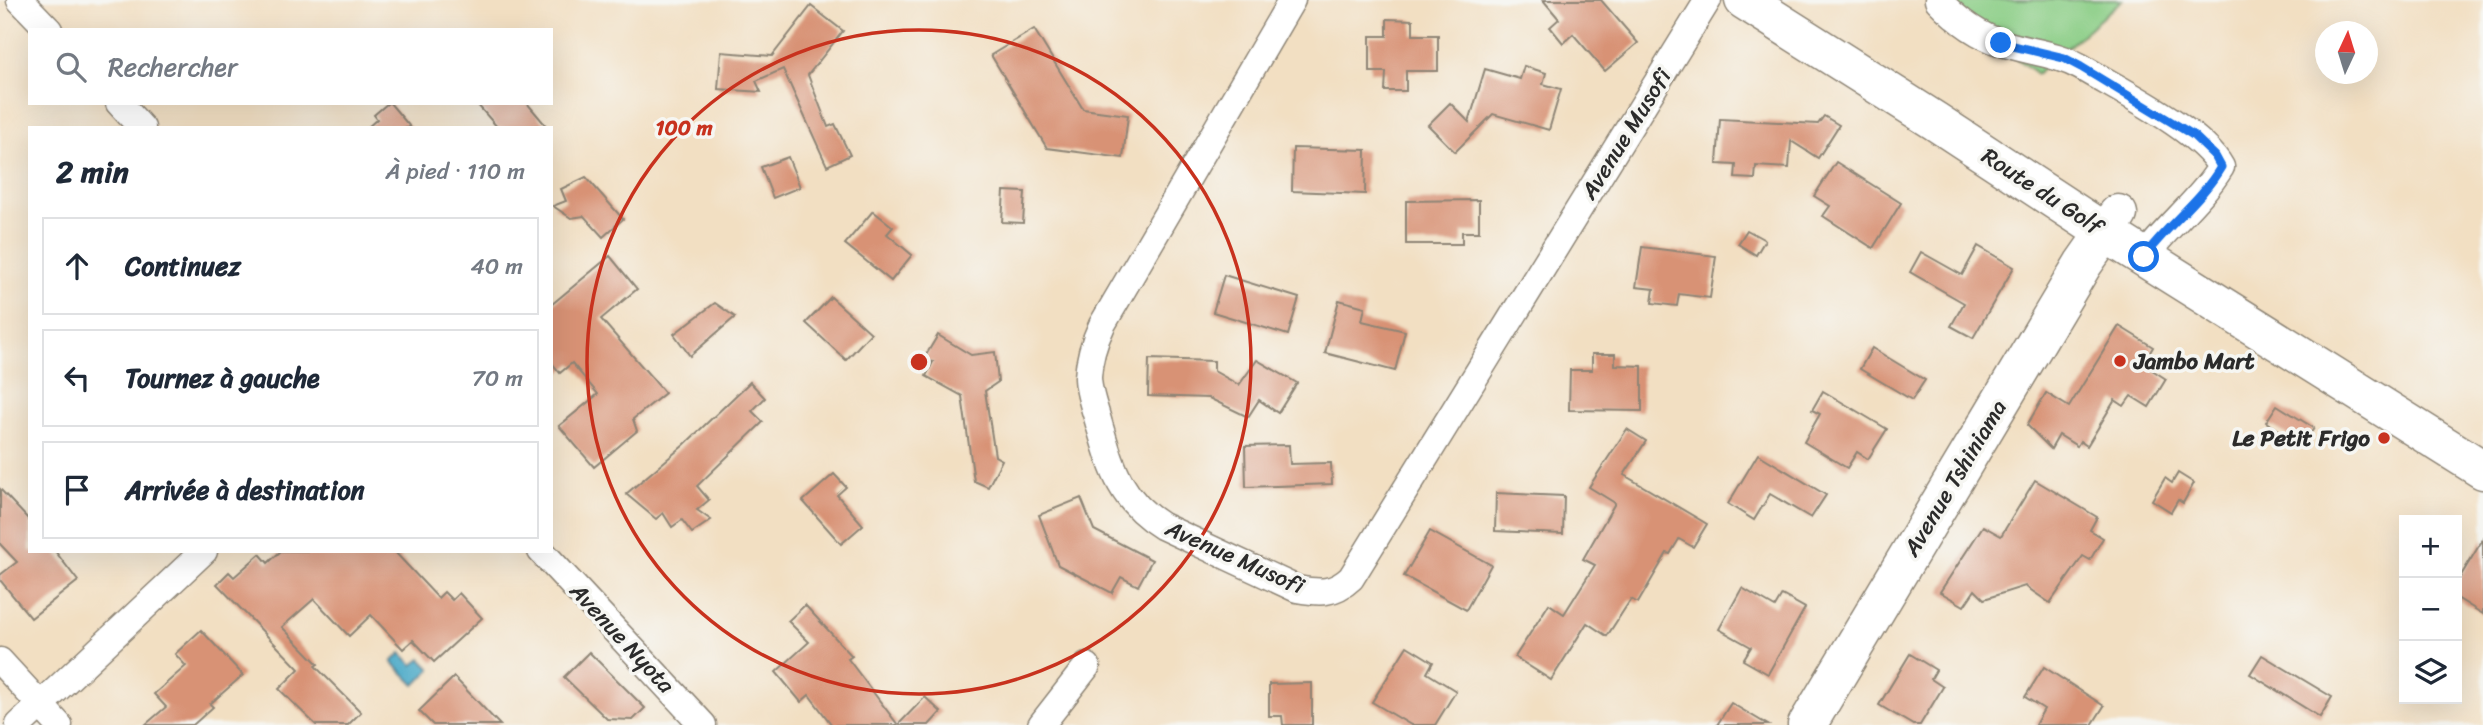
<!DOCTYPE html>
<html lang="fr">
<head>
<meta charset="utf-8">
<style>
	:root { --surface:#fff; --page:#f2f2f3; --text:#1f2937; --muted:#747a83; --line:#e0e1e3 }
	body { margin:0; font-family:Sriracha,sans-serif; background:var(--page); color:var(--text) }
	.controls { position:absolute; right:21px; bottom:21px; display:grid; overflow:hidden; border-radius:0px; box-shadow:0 7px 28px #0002 }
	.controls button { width:63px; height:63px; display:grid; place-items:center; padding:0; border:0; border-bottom:2px solid var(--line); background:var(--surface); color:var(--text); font:35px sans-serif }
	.compass { position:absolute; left:2315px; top:21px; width:63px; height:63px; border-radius:50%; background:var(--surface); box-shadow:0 7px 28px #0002; rotate:4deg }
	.stop { position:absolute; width:21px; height:21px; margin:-16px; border:5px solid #1a73e8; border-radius:50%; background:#fff }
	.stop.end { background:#1a73e8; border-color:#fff; box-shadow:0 2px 7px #0008 }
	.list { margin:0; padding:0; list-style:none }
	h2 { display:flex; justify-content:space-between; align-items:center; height:91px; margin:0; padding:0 28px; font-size:30px }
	h2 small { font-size:23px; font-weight:400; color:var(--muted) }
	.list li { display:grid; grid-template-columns:46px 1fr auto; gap:21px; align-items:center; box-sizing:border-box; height:98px; margin:0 14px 14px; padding:0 14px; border:2px solid var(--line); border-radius:0px }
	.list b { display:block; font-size:26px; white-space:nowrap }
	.list em { font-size:23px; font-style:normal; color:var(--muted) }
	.icon { flex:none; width:38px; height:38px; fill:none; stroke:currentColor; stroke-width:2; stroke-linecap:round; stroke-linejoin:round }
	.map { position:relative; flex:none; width:2483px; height:725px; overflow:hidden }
	.search { position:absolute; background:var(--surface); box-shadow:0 7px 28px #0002; left:28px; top:28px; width:525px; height:77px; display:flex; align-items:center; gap:18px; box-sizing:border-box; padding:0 24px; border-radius:0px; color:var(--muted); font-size:26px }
	.panel { position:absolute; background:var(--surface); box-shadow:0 7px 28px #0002; left:28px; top:126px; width:525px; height:427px; border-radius:0px }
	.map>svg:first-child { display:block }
	.green { fill:#8bce86; stroke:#5b7c58; stroke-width:2 }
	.water { fill:#48a9c7; stroke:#3a6a79; stroke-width:2 }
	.building { fill:#d89274 }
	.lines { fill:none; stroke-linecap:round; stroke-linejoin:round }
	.street-casing { stroke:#8e8576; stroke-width:29 }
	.secondary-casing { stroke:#8e8576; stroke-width:41 }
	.street { stroke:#fff; stroke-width:26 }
	.secondary { stroke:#fff; stroke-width:38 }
	.route { stroke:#1a73e8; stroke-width:9 }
	.ring { fill:none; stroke:#c8321e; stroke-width:3.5 }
	.poi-dot { fill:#c8321e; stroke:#f6f6f2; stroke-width:2.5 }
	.labels { text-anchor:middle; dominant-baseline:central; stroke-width:7; stroke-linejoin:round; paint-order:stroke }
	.street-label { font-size:23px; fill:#2b2b2b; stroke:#f6f6f2 }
	.poi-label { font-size:23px; font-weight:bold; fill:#2b2b2b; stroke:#f6f6f2; text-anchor:start }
	.centre { fill:#c8321e; stroke:#f6f6f2; stroke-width:3.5 }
	.ring-label { font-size:21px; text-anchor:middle; font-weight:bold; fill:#c8321e; stroke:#f6f6f2; stroke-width:7; stroke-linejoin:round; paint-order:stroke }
</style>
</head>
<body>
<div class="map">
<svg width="2483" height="725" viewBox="0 0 2483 725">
	<rect width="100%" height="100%" fill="#f6f6f2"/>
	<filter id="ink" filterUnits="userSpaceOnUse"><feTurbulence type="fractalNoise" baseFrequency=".0143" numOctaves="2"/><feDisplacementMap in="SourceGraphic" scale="14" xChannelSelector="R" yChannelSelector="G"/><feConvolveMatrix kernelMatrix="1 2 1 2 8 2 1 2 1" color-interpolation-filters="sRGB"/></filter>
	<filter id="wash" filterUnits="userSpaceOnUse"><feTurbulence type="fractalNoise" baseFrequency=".00686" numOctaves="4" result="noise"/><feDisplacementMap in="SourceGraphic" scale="28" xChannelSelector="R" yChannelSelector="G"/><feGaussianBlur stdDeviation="1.57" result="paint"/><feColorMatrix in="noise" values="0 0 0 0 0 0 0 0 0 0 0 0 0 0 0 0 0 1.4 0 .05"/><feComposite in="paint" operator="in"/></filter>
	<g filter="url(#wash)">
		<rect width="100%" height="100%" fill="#f2dfc2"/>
		<!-- green -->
		<polygon class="green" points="1939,0 2122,0 2037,74"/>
		<!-- water -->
		<polygon class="water" points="401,653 413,665 421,659 431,669 415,685 392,662"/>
		<g id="blocks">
			<!-- building -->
			<g class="building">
				<polygon points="1543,0 1601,0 1638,43 1605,71 1573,34 1563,43 1550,27 1559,19"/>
				<polygon points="811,6 843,31 808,75 828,127 835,124 850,155 827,166 783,69 756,81 761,92 718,89 721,52 772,56"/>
				<polygon points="1387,19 1413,20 1413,35 1438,35 1438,71 1406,71 1406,91 1385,91 1386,72 1370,72 1370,36 1387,36"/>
				<polygon points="1034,29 1083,109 1128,115 1123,158 1047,148 991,55"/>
				<polygon points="1524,66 1546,73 1543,84 1561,89 1549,130 1493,114 1455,152 1428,125 1450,103 1469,122 1485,69 1520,79"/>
				<polygon points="388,103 390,103 411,128 367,128 377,119 374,115"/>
				<polygon points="476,103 527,103 548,128 498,128"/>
				<polygon points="1824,116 1839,125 1818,158 1791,141 1789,168 1756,166 1755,179 1735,178 1736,165 1717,164 1720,119 1818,124"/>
				<polygon points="1293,148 1366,150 1365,194 1292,191"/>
				<polygon points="788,157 800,187 773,198 761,167"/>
				<polygon points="1836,162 1901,203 1873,248 1823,216 1830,206 1814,196"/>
				<polygon points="586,177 623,219 603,237 584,216 571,218 553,206 566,201 561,189"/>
				<polygon points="1004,191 1025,192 1023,223 1002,222"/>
				<polygon points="1479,200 1479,232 1462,232 1462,244 1406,244 1406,201"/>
				<polygon points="873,211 893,227 887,234 912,255 891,281 845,244"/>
				<polygon points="1747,230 1765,240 1756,255 1738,244"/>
				<polygon points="1978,246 2014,267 1973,338 1951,326 1964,303 1910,272 1921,252 1962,275"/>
				<polygon points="1642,247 1716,256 1710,298 1679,294 1677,306 1652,303 1654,289 1636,287"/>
				<polygon points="610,256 637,289 601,319 665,393 633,419 637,431 594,467 559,426 598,394 572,363 560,373 551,362 551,305"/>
				<polygon points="1224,275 1299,298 1288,335 1213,312"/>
				<polygon points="831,297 871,333 846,360 806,323"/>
				<polygon points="1339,300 1365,307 1362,321 1405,331 1395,371 1325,353"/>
				<polygon points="715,303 735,317 690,356 674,334"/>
				<polygon points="2119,326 2153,347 2143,364 2166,379 2149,407 2131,396 2124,406 2115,400 2087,446 2080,441 2077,446 2059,435 2051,449 2027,425 2046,393 2069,407"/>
				<polygon points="938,335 971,355 995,352 998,382 985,391 995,456 1002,460 988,487 974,481 962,396 926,376 933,362 923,360"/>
				<polygon points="1872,348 1925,380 1912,400 1860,369"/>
				<polygon points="1592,354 1615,354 1615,365 1642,366 1642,411 1569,410 1570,370 1592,370"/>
				<polygon points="1149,359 1214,361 1214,371 1239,385 1257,360 1297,383 1278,413 1259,400 1248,417 1209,398 1148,396"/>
				<polygon points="750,382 765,398 752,411 763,422 697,486 709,500 697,510 711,520 692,533 682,520 672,527 663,513 656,519 626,494 684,445"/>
				<polygon points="1823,391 1887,429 1868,459 1857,452 1847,468 1804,442 1820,414 1812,410"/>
				<polygon points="2277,405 2314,428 2303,445 2266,422"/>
				<polygon points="1627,429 1646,441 1624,475 1707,524 1693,547 1679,539 1670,554 1667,553 1638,603 1631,599 1607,636 1587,623 1551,680 1515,657 1549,604 1564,614 1595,565 1583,559 1615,503 1589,487"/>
				<polygon points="1289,445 1290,464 1331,463 1332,484 1246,487 1245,446"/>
				<polygon points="1758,454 1826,495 1811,518 1770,494 1754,520 1728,504"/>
				<polygon points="2178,473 2194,483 2183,503 2178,500 2171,512 2152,500 2165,478 2172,483"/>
				<polygon points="834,474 846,487 837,495 863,525 841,544 803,501"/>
				<polygon points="2035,480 2097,517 2090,530 2103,538 2090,560 2083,556 2050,603 2025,586 1984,599 1975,590 1964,606 1940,592 1983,526 2001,536"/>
				<polygon points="0,489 30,521 30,551 55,551 78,581 31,618 0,580 0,575 17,562 0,544"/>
				<polygon points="1496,493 1564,496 1563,534 1495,531"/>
				<polygon points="1081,498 1094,530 1152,560 1138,586 1121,577 1112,593 1058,565 1039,515"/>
				<polygon points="1430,531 1491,565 1466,610 1404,576"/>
				<polygon points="2483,539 2483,614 2457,598 2457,582"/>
				<polygon points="281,551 394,551 438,598 444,592 452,600 459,593 482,618 434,662 413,640 403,649 371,615 349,636 314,599 282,627 318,664 315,666 361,712 348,725 316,725 279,689 299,669 217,584 229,572 234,577 260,554 268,563"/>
				<polygon points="1742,588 1775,607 1782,595 1805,608 1768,674 1743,660 1751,647 1719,629"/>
				<polygon points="805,605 852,656 848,659 898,725 925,697 941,712 929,725 832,725 809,695 801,702 776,672 809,642 788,621"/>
				<polygon points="201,630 243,675 210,704 213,707 193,725 145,725 166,707 154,694 186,666 175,654"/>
				<polygon points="1407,646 1433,662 1427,673 1456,691 1435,725 1411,725 1372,702"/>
				<polygon points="589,652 645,708 633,720 607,719 564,677"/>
				<polygon points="1910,654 1936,670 1931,679 1943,687 1920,725 1913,725 1879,705"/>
				<polygon points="2262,655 2332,697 2320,717 2250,674"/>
				<polygon points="2044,667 2104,706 2092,725 2035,725 2044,709 2025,697"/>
				<polygon points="454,677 500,725 433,725 419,711"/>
				<polygon points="1312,683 1312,725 1283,725 1282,716 1269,716 1269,684"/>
				<polygon points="1731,703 1768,725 1717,725"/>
			</g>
		</g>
	</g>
	<g filter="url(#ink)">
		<use href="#blocks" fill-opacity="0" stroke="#8e8576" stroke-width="2"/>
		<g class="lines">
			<defs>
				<g id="street">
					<polyline points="20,0 49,30"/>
					<path d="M 1292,0 L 1102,325 C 1094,342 1089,358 1088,377 C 1088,392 1095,409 1099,424 C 1112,468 1120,500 1162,526 L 1297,589 C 1320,593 1334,594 1351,578 L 1708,0"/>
					<path d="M 1938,0 C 1956,19 1976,35 2002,43 C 2029,52 2056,53 2081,67 C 2119,90 2201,130 2221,167 C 2200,201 2167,226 2144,257"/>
					<polyline points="119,103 142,128"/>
					<polyline points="541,551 703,725"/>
					<polyline points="0,661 59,725"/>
					<polyline points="19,725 204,551"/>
					<polyline points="1041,725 1087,666"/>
				</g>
				<g id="secondary">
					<polyline points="1744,0 1935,121 2104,232 2483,470"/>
					<polyline points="1807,725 2083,264 2118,214"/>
				</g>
			</defs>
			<!-- street casing -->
			<use href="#street" class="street-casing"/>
			<!-- secondary casing -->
			<use href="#secondary" class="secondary-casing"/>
			<!-- street -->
			<use href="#street" class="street"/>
			<!-- secondary -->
			<use href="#secondary" class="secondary"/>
		</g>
	</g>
	<g class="lines" filter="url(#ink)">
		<!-- route -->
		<path class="route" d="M 2001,43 L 2064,58 L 2081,67 L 2193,135 L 2215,156 L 2221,167 C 2201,201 2167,225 2144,257"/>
	</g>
	<!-- distance rings -->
	<circle class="ring" cx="919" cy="362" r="332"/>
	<!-- markers -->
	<g class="poi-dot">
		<circle cx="2120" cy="361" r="7"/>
		<circle cx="2384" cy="438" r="7"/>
	</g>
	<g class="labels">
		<!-- street labels -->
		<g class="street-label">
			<text transform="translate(1626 134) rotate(-58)">Avenue Musofi</text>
			<text transform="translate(2042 191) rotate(33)">Route du Golf</text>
			<text transform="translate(1955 478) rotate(-59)">Avenue Tshiniama</text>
			<text transform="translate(1235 557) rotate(24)">Avenue Musofi</text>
			<text transform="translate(622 638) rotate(47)">Avenue Nyota</text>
		</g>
		<!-- poi labels -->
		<g class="poi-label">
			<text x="2134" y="361">Jambo Mart</text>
			<text x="2370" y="438" text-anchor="end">Le Petit Frigo</text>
		</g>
	</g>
	<circle cx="919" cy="362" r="10" class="centre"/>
	<g class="ring-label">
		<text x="684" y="135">100 m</text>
	</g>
</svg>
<div class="controls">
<button>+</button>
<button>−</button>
<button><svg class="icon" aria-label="layers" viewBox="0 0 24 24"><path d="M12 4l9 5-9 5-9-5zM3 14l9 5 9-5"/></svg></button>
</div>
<svg class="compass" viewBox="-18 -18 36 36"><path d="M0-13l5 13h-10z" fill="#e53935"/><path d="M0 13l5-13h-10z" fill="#747a83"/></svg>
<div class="stop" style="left:2144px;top:257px"></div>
<div class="stop end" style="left:2001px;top:43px"></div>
<div class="search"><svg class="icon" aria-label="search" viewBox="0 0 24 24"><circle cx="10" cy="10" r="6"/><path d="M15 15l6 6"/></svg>Rechercher</div>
<section class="panel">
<h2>2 min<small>À pied · 110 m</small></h2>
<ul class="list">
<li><svg class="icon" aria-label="ahead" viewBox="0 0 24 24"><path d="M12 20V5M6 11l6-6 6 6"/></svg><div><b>Continuez</b></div><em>40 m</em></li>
<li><svg class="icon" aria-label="left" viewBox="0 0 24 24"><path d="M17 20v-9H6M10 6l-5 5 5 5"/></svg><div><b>Tournez à gauche</b></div><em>70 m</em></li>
<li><svg class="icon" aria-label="arrive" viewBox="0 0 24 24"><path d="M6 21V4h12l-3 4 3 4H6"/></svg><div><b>Arrivée à destination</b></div></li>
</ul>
</section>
</div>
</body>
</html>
